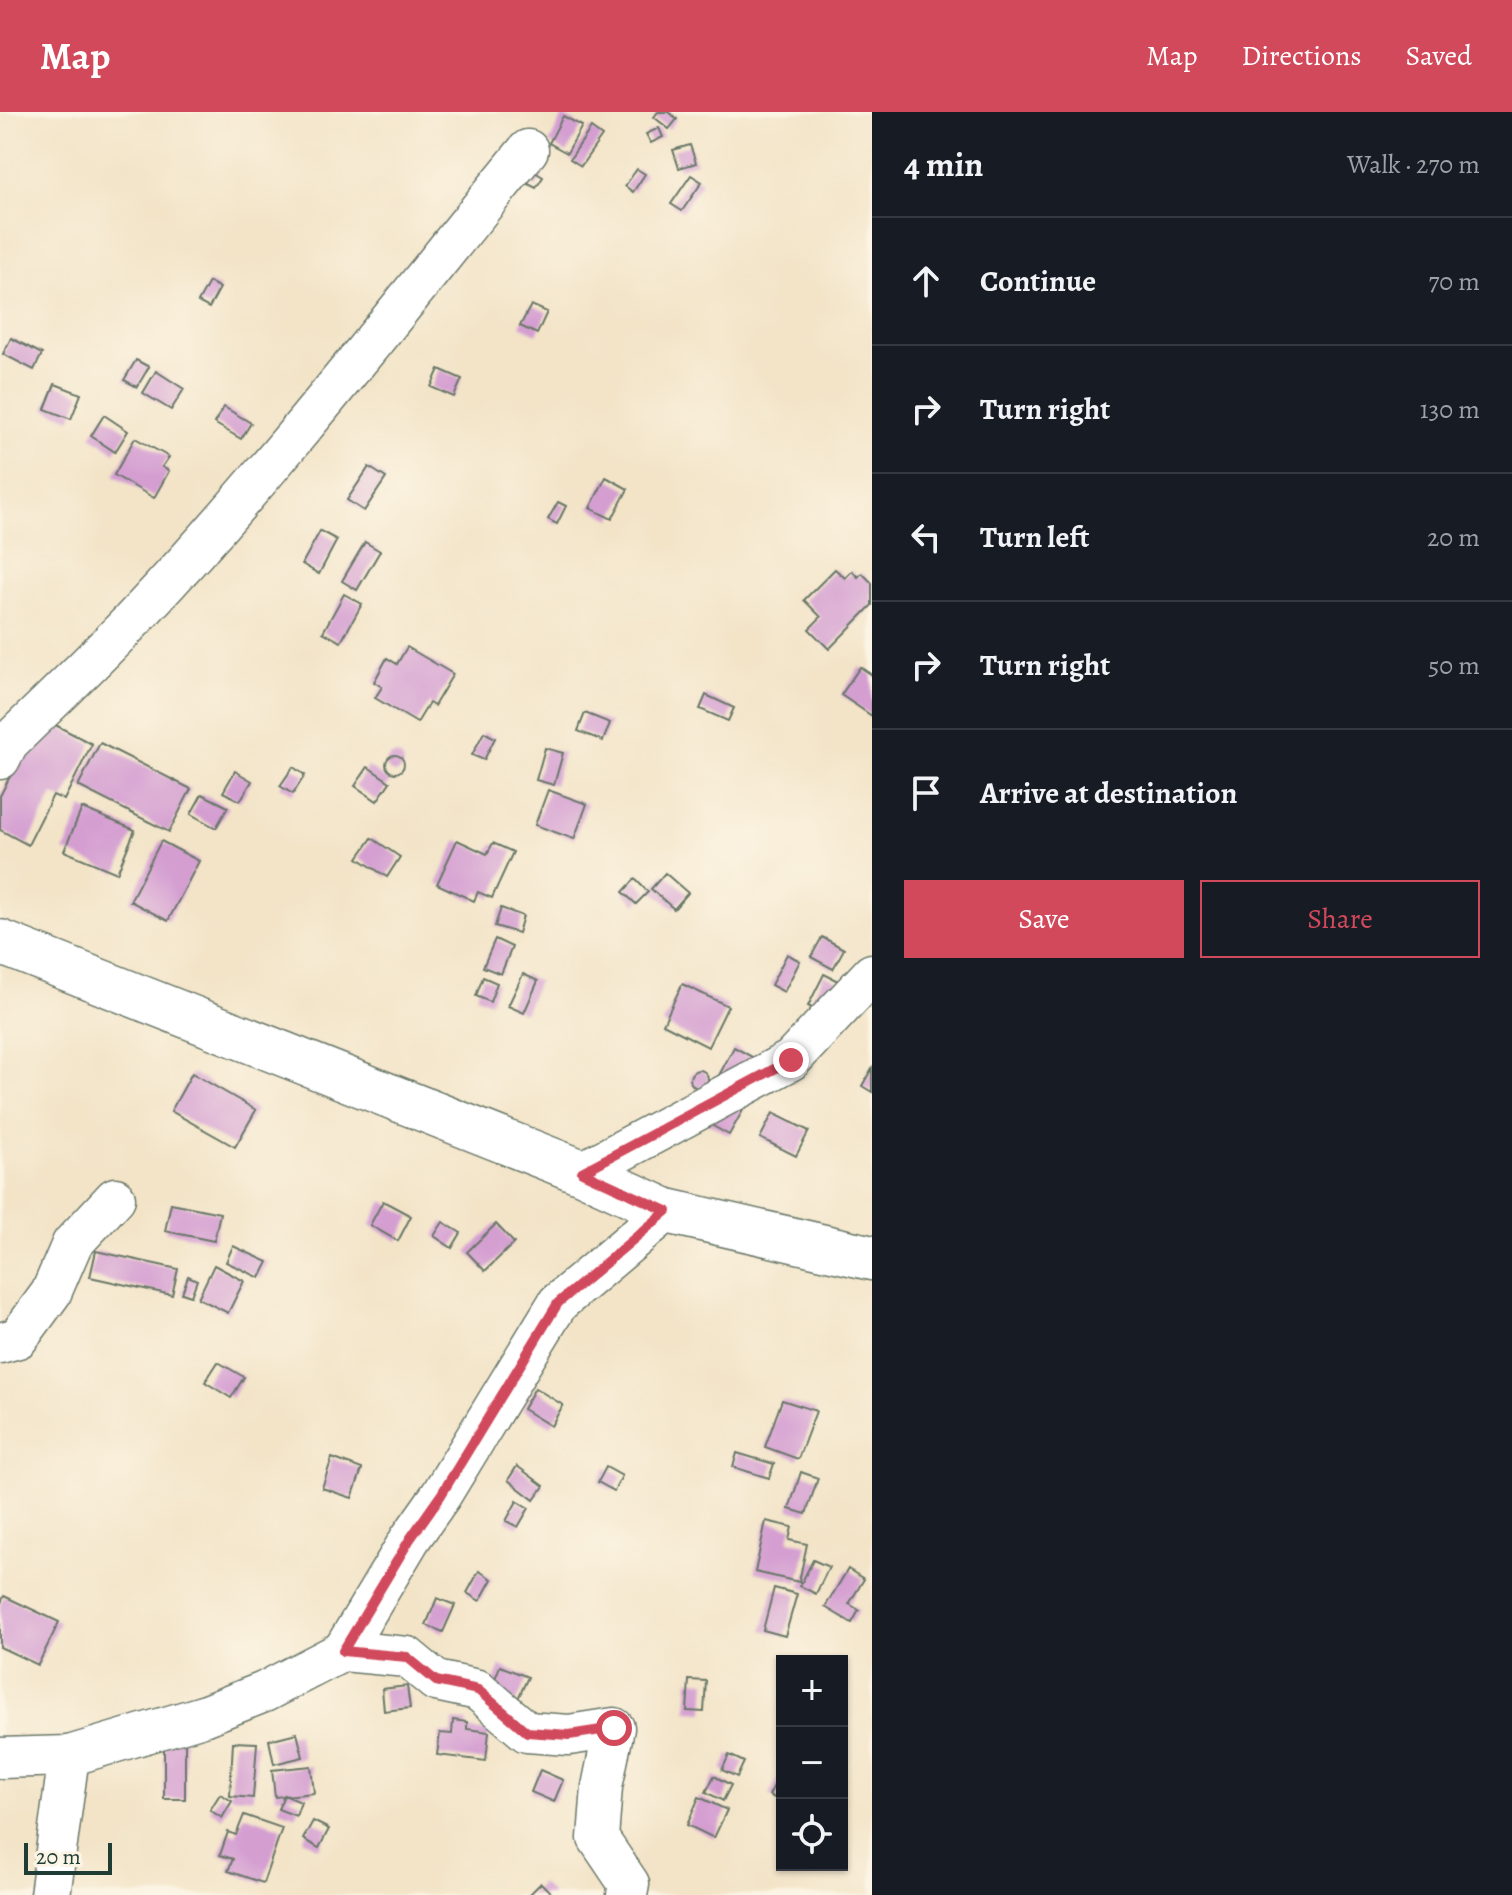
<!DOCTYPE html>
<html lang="en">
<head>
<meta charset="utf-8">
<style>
	:root { --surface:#171b24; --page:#242831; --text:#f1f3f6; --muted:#9ea1a6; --line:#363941; --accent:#d1495b }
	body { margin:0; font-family:Alegreya,serif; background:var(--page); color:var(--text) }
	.controls { position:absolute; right:24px; bottom:24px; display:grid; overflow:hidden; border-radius:0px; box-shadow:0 2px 6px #0004 }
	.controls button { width:72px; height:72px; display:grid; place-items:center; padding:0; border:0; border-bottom:2px solid var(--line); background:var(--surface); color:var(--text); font:40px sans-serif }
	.scale { position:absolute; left:24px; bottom:20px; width:88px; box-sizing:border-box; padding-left:8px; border:4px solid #1f3d34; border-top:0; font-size:22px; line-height:28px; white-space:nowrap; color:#1f3d34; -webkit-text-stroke:6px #fcf5e5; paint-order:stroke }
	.stop { position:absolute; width:24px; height:24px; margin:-18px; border:6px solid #d1495b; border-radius:50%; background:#fff }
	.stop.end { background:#d1495b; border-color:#fff; box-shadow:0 2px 8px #0008 }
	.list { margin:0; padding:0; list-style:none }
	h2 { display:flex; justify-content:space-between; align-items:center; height:104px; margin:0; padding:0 32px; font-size:34px }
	h2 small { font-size:26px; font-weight:400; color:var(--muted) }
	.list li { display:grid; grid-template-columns:52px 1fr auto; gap:24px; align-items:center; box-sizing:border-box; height:128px; padding:0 32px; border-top:2px solid var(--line) }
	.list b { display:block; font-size:30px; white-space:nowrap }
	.list em { font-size:26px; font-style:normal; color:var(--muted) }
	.actions { display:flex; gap:16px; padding:24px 32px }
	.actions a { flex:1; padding:18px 0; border:2px solid var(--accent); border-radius:0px; text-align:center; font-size:28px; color:var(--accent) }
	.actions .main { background:var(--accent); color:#fff }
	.icon { flex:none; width:44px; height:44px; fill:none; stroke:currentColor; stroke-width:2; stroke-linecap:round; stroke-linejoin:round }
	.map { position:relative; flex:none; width:872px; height:1783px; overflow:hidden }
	header { display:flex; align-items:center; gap:48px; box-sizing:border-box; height:112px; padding:0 40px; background:var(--accent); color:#fff }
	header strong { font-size:38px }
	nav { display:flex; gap:44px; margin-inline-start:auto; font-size:28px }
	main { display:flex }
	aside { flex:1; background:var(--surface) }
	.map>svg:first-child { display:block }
	.building { fill:#d49ed1 }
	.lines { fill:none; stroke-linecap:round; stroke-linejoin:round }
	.minor-casing { stroke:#697768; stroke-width:43 }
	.major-casing { stroke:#697768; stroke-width:47 }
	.minor { stroke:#fff; stroke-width:40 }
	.major { stroke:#fff; stroke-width:44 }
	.route { stroke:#d1495b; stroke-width:10 }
</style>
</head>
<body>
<header>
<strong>Map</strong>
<nav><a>Map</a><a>Directions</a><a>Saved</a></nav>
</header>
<main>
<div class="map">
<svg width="872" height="1783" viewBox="0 0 872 1783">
	<rect width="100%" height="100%" fill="#fcf5e5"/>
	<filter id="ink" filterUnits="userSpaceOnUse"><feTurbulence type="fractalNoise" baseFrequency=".0125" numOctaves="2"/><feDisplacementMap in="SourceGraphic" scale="16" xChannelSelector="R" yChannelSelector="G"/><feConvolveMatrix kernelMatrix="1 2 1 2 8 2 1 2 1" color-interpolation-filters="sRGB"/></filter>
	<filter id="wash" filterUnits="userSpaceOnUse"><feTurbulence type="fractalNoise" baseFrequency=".006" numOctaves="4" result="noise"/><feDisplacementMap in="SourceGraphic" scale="32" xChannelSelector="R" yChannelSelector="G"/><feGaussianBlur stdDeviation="1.8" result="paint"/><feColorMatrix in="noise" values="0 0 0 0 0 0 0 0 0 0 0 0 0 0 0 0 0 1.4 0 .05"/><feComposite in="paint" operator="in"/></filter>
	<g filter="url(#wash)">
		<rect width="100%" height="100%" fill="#f3e4c8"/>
		<g id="blocks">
			<!-- building -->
			<g class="building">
				<polygon points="658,0 669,0 677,7 669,17 654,5"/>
				<polygon points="563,4 582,14 567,41 549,31"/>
				<polygon points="591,16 602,24 581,54 570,47"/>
				<polygon points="659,16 663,25 651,31 646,22"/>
				<polygon points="690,33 696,51 679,56 673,38"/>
				<polygon points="530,57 543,65 536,76 523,69"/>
				<polygon points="637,57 645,62 633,80 625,74"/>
				<polygon points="691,63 702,70 682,99 671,92"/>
				<polygon points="209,170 220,176 209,196 198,190"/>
				<polygon points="531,193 547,200 537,222 520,214"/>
				<polygon points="11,226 42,242 34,258 3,242"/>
				<polygon points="136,248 149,255 137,275 124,268"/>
				<polygon points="439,257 462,267 454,285 431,275"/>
				<polygon points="156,259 184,277 171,298 143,281"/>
				<polygon points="55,272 81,282 71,307 45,297"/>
				<polygon points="224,295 251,311 241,327 214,311"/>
				<polygon points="104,303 128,319 115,340 91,324"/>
				<polygon points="135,326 169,345 162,355 169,359 154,386 114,363"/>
				<polygon points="369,355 386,366 364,399 347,388"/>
				<polygon points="606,365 628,377 612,407 590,396"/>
				<polygon points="558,390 566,394 557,412 548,407"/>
				<polygon points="320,419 337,428 319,462 302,452"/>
				<polygon points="365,430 380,439 357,478 342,469"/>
				<polygon points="835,457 845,466 852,459 858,465 862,461 872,471 872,493 829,537 809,517 821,505 804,488"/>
				<polygon points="344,482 362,492 341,530 323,520"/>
				<polygon points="407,535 453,562 434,594 429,591 417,611 375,586 382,575 374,570 387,546 397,552"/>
				<polygon points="860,555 872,563 872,604 841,583"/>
				<polygon points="706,583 734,596 728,609 700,597"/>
				<polygon points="585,601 610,611 603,629 578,619"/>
				<polygon points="40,605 92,632 64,688 53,683 28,733 0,718 0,684"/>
				<polygon points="484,620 495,626 484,648 472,643"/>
				<polygon points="100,631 191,677 169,720 78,674"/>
				<polygon points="545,636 563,641 554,673 536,668"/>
				<circle cx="395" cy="652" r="9"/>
				<polygon points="293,655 305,663 293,682 280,674"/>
				<polygon points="368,655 390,670 377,689 355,674"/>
				<polygon points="235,659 252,669 240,689 223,680"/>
				<polygon points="548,678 587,692 574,727 535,713"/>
				<polygon points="202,682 228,695 216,716 191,702"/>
				<polygon points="82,696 135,718 117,761 64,739"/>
				<polygon points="372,726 400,745 387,765 358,746"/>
				<polygon points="457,728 487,742 493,731 513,740 492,786 478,780 474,789 437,772"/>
				<polygon points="161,729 199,749 168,809 130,789"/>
				<polygon points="665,761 688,781 674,797 651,777"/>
				<polygon points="635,767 648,780 636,792 623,780"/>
				<polygon points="501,796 523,804 518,821 495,814"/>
				<polygon points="822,825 844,837 833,857 811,845"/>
				<polygon points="495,827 512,835 501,862 483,855"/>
				<polygon points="787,842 800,849 784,880 771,873"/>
				<polygon points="523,862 538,869 524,901 508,894"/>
				<polygon points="824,862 842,871 825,903 808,894"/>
				<polygon points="483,865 497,871 490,890 476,884"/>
				<polygon points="682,872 728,894 708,935 663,912"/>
				<polygon points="734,935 754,946 716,969"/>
				<polygon points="872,956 872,980 862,974"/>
				<circle cx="699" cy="967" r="9"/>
				<polygon points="192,961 256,998 235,1035 171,999"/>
				<polygon points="747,991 729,1023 699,1006"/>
				<polygon points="773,1001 809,1019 796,1044 760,1026"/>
				<polygon points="383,1089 411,1104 398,1129 370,1113"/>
				<polygon points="171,1091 220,1101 214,1129 165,1119"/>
				<polygon points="443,1110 461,1121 452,1136 434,1124"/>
				<polygon points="496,1112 514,1131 485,1159 467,1140"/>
				<polygon points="233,1134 268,1150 260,1166 226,1150"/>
				<polygon points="96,1139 178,1157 172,1183 90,1165"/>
				<polygon points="214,1153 244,1169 228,1201 198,1186"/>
				<polygon points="188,1164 197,1168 191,1184 182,1181"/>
				<polygon points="218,1250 244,1265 231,1286 205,1270"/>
				<polygon points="535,1276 563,1293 551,1314 523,1297"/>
				<polygon points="782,1288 816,1299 798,1347 765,1335"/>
				<polygon points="737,1341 774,1352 769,1366 733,1355"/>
				<polygon points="332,1346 362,1357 352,1386 322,1376"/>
				<polygon points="517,1354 544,1374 534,1388 508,1368"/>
				<polygon points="606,1355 622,1364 614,1379 598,1370"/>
				<polygon points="801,1360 818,1366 806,1402 789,1397"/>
				<polygon points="517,1389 529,1396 518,1415 506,1409"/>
				<polygon points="766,1409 792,1415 789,1428 807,1432 799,1470 755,1460"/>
				<polygon points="813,1448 829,1455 816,1482 800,1474"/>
				<polygon points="848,1457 864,1467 849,1492 859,1498 852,1511 825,1495"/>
				<polygon points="479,1459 492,1467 480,1489 467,1481"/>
				<polygon points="774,1476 797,1482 785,1524 763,1518"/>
				<polygon points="4,1484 59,1510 38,1553 0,1535 0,1493"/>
				<polygon points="437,1486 455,1493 443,1520 426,1513"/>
				<polygon points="500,1554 528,1565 516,1591 490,1580"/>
				<polygon points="689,1568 706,1569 704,1600 687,1599"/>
				<polygon points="407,1574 410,1596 384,1599 382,1577"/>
				<polygon points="453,1608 467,1610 467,1617 489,1620 486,1649 437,1643 440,1621 452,1622"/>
				<polygon points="297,1621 303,1645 274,1652 269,1628"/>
				<rect x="164" y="1622" width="21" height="65"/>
				<polygon points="233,1630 257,1631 253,1686 230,1684"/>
				<polygon points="729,1643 744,1650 737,1665 722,1658"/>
				<polygon points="311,1654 314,1681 275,1685 272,1658"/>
				<polygon points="540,1658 563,1668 554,1690 531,1680"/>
				<polygon points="780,1662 782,1664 782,1690 769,1683"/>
				<polygon points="714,1664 731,1673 723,1689 706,1680"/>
				<polygon points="220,1682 232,1689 222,1706 210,1698"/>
				<polygon points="284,1683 301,1690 296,1704 278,1697"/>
				<polygon points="699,1685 727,1698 714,1726 687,1713"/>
				<polygon points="244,1703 282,1716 263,1771 228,1759 233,1747 220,1743 228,1720 236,1723"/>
				<polygon points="313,1709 329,1717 319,1736 303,1727"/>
				<polygon points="541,1771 553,1783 529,1783"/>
			</g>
		</g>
	</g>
	<g filter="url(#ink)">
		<use href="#blocks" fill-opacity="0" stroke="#697768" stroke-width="2"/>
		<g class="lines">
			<defs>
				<g id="minor">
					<path d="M 0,647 L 8,631 C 53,587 99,544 142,498 C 279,352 401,193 528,38"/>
					<polyline points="582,1060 791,948 872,862"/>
					<polyline points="0,1231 18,1226 51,1181 72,1132 115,1086"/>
					<polyline points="343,1539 407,1545 436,1569 478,1578 527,1620 569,1623 614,1616 602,1675 598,1726 629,1772 627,1783"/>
					<polyline points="69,1644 203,1604 264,1580 343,1539 410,1427 441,1383 558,1191 667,1099"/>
					<polyline points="0,1646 69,1644 50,1783"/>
				</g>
				<polyline id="major" points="0,830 582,1060 667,1099 872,1146"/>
			</defs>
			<!-- minor casing -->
			<use href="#minor" class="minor-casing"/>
			<!-- major casing -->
			<use href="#major" class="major-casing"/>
			<!-- minor -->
			<use href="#minor" class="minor"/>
			<!-- major -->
			<use href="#major" class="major"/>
		</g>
	</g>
	<g class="lines" filter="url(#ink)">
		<!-- route -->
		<polyline class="route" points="614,1616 569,1623 527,1620 478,1578 436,1569 407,1545 343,1539 410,1427 441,1383 558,1191 667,1099 582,1060 791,948"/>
	</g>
</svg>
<div class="controls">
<button>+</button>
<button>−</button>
<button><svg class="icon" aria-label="locate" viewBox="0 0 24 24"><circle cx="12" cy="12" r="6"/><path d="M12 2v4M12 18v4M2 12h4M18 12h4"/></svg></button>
</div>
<div class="scale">20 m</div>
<div class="stop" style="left:614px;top:1616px"></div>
<div class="stop end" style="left:791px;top:948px"></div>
</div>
<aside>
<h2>4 min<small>Walk · 270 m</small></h2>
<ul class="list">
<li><svg class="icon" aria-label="ahead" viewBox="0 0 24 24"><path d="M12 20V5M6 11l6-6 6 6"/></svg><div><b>Continue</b></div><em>70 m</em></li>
<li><svg class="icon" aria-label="right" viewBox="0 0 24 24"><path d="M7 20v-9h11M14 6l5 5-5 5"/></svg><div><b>Turn right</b></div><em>130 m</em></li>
<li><svg class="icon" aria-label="left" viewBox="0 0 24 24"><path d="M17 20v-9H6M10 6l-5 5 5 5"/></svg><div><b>Turn left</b></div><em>20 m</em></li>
<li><svg class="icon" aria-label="right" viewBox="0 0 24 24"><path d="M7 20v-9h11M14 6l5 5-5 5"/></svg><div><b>Turn right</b></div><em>50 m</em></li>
<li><svg class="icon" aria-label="arrive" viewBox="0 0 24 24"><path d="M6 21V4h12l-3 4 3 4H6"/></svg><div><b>Arrive at destination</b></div></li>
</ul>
<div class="actions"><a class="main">Save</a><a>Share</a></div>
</aside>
</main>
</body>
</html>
